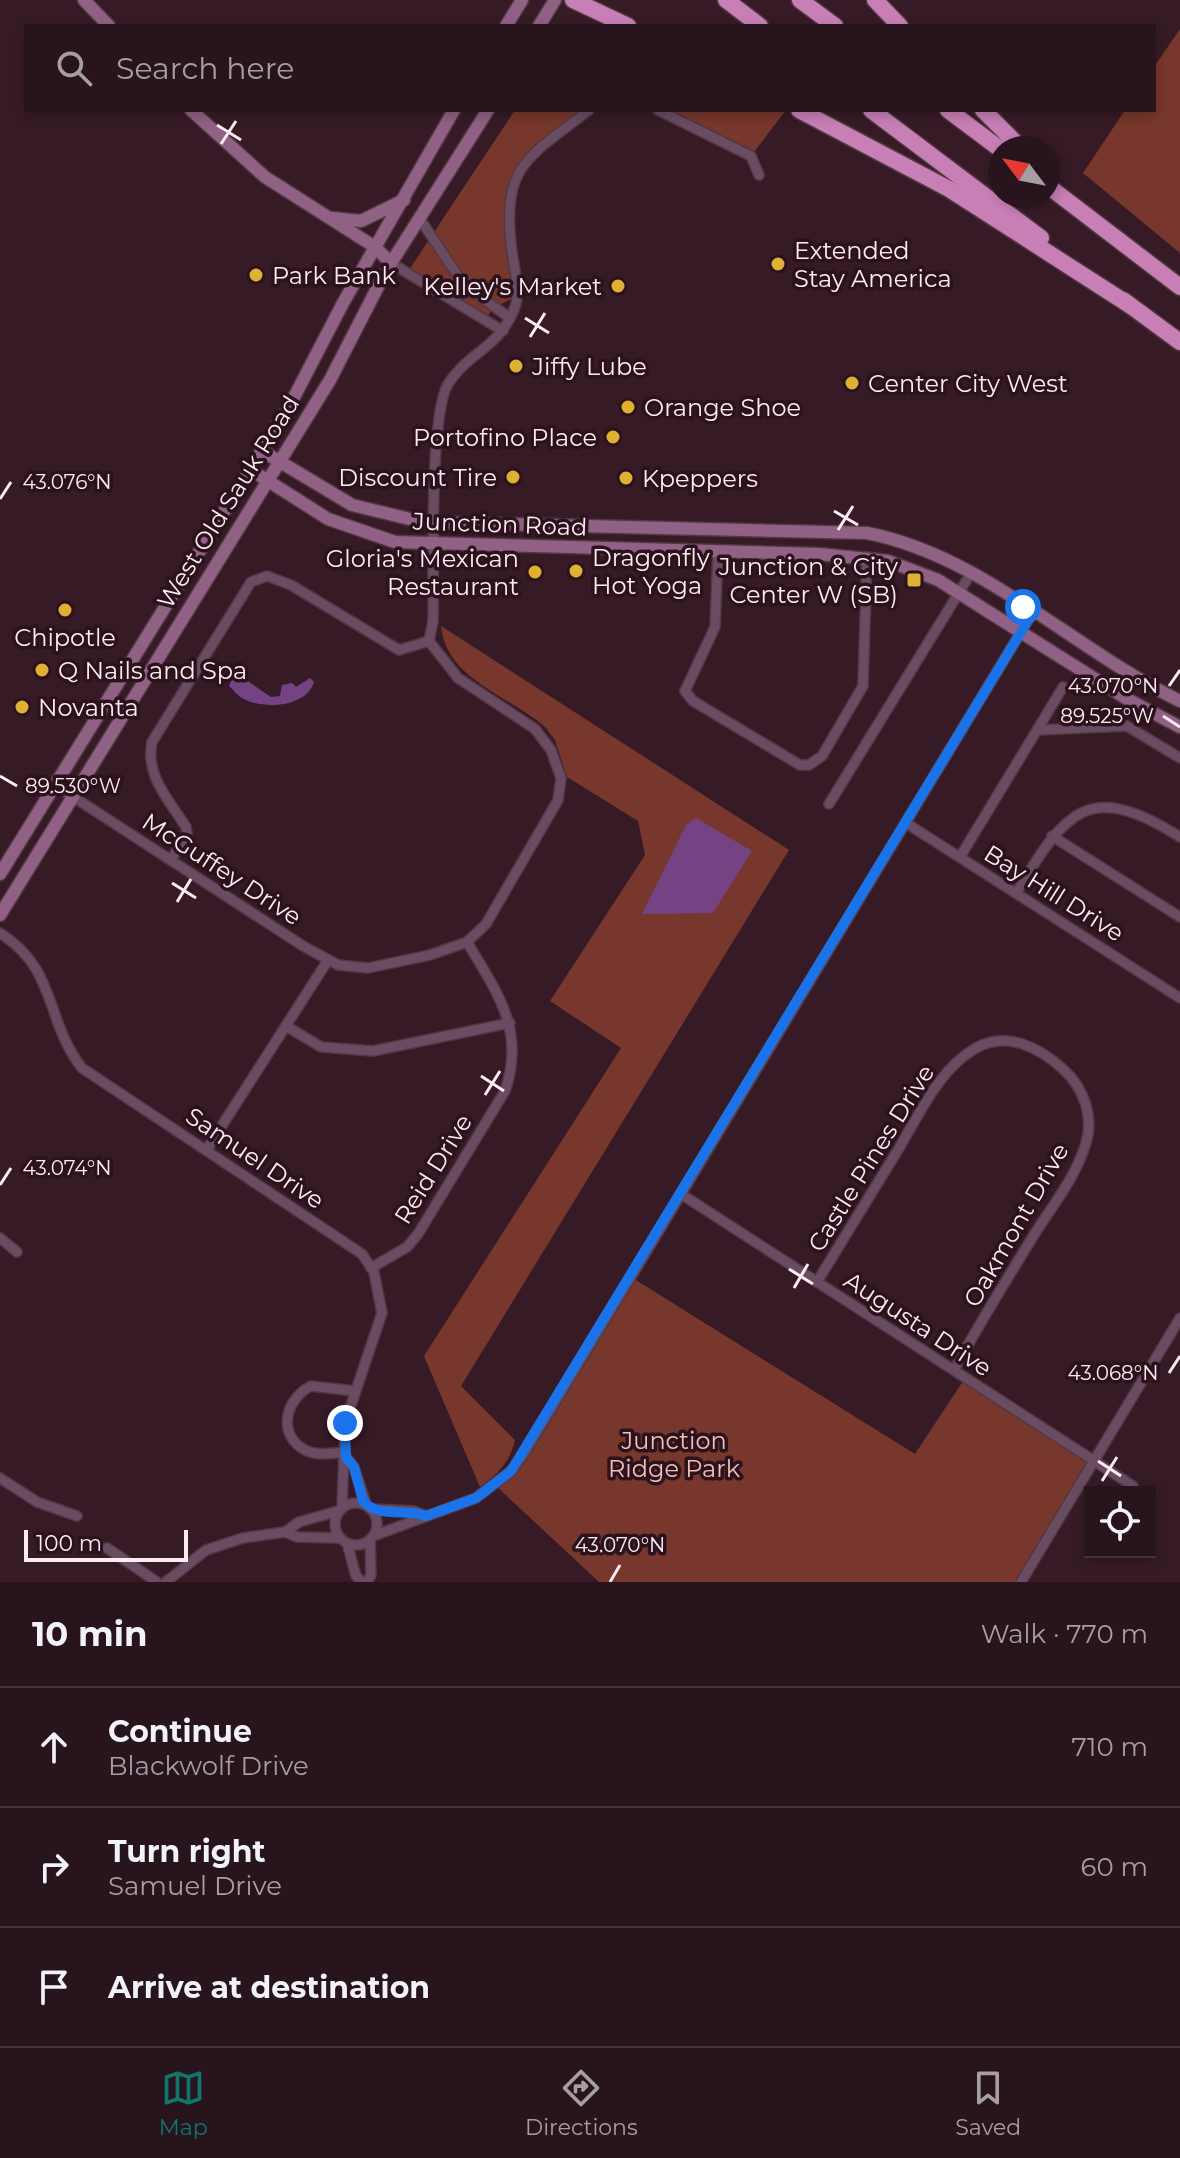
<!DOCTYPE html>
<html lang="en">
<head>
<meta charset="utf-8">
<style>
	:root { --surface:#28141c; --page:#342129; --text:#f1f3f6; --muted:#a59ea3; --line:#44333b; --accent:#0f766e }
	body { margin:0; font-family:Montserrat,sans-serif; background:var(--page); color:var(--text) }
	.controls { position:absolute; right:24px; bottom:24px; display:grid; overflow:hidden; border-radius:0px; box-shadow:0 4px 12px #0003 }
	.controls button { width:72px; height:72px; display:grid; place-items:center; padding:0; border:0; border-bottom:2px solid var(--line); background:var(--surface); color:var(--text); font:40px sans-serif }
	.compass { position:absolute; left:988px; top:136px; width:72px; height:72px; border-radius:50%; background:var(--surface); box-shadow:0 4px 12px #0003; rotate:302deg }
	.scale { position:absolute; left:24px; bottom:20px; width:164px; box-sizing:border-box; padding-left:8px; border:4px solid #feebf1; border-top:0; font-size:22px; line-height:28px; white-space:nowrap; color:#feebf1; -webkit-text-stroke:6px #2b121d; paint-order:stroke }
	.stop { position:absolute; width:24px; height:24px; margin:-18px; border:6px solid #1a73e8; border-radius:50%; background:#fff }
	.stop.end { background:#1a73e8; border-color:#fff; box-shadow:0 2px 8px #0008 }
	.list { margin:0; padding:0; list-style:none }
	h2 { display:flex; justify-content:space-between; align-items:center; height:104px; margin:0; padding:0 32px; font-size:34px }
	h2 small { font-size:26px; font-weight:400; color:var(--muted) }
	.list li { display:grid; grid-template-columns:52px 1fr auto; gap:24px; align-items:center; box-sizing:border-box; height:120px; padding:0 32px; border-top:2px solid var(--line) }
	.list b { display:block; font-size:30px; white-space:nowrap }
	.list p { margin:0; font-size:26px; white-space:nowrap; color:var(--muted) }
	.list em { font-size:26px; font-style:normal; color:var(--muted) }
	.icon { flex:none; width:44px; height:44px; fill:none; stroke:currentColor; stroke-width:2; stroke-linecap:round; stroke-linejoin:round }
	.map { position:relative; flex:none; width:1180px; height:1582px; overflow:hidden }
	.search { position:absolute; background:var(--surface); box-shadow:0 4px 12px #0003; left:24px; right:24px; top:24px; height:88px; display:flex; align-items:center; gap:20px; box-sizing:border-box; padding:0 28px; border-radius:0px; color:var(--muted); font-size:30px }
	.sheet { height:464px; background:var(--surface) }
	nav { display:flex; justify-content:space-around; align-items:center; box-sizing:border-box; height:112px; border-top:2px solid var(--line); background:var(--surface); font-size:22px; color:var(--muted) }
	nav a { display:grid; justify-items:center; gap:4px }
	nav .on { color:var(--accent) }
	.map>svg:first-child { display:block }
	.green { fill:#77372c }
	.water { fill:#754384 }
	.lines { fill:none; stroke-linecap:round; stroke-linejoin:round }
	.street-casing { stroke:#523842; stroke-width:12 }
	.secondary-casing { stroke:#523842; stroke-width:15 }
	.highway-casing { stroke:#523842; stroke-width:19 }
	.street { stroke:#6a4c62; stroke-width:9 }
	.secondary { stroke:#906184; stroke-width:12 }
	.highway { stroke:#c87fb6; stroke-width:16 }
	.route { stroke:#1a73e8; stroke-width:10 }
	.ticks { fill:none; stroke:#feebf1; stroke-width:3 }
	.poi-dot { fill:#deb133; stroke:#2b121d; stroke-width:3 }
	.labels { text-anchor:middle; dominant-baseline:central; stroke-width:7; stroke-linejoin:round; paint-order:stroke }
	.poi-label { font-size:24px; fill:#feebf1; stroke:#2b121d; text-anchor:start }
	.street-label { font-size:24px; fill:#feebf1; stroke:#2b121d }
	.park-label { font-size:24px; fill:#f0bfb5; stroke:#2b121d }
	.ticks-label { font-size:20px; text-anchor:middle; fill:#feebf1; stroke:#2b121d; stroke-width:7; stroke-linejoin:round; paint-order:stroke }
</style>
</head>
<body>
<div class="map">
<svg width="1180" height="1582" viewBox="0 0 1180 1582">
	<rect width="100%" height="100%" fill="#361b26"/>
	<!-- green -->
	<g class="green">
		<polygon points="1180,29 1180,253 1083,173 1125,110 1154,110 1154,67"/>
		<polygon points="515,110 589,110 529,156 509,199 517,296 493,308 485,320 407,273"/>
		<polygon points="658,110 786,110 751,156"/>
		<path d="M 441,626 L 789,850 L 461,1386 L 515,1440 C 510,1462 498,1474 480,1487 L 424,1356 L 621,1048 L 550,1001 L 645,855 L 638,821 L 567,777 L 555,740 L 546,728 C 511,696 446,680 441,626 Z"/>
		<polygon points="631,1277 915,1454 965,1378 1093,1462 1021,1582 599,1582 495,1485 511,1471"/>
	</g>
	<!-- water -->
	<g class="water">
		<path d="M 240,676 L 271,697 L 280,696 L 282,685 L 292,683 L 296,687 L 310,678 L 314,682 C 306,710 254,710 238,695 C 235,693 233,689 229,686 L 233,677 Z"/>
		<polygon points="696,818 752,851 713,913 642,914 686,825"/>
	</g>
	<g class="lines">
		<defs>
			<g id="street">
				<polyline points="658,110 751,156 759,175"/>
				<polyline points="420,219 464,285 510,318"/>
				<polyline points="391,263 503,331"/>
				<polyline points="718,553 715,627 685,691 693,701 800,765 809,765 822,756 863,686 867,557"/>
				<polyline points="1037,730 1063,687"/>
				<polyline points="55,785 303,946 338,965 368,968 430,955 467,942 486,924 558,800 561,778 551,750 535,729 458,678 429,641"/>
				<polyline points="829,804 971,573"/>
				<polyline points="906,823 1180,998"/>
				<polyline points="1052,836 1180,917"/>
				<polyline points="960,857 1037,730 1127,726 1180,758"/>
				<path d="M 171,860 L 187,834 L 186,827 C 169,800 145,776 152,742 L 251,582 L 267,576 L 291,585 L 399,650 L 429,641 L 433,621 C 434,575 429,416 448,384 C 468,352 500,348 515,307 C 521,290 514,269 512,252 C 501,165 526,159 589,110"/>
				<path d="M 1016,893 C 1066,811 1088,779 1180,837"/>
				<path d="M 0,933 C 58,970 44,1019 82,1068 L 362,1254 L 374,1272 L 382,1313 L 345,1423 L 342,1508"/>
				<polyline points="286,1026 321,1047 373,1051 510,1023"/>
				<polyline points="207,1149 328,960"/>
				<polyline points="681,1194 1133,1486"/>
				<polyline points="0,1238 17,1252"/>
				<path d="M 371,1268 L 407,1247 L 418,1234 L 505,1091 C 526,1031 497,992 467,942"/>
				<path d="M 817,1282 C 843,1239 870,1196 896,1153 C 918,1118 938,1069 976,1048 C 1007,1031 1039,1047 1063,1069 C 1084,1088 1095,1118 1085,1146 C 1075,1178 1052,1206 1034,1235 C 1007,1279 979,1324 954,1370"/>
				<path d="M 345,1452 C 332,1453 319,1456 307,1451 C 276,1436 285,1399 311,1386 L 355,1391"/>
				<polyline points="346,1457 354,1467 366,1504"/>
				<polyline points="0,1478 37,1502 77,1516"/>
				<circle cx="356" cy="1524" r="21"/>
				<polyline points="371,1509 414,1511 426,1516"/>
				<polyline points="285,1532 297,1537 340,1538"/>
				<polyline points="373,1536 476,1498 511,1471 524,1454 1033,612"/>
				<polyline points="347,1543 356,1576 362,1582"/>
				<polyline points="107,1548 157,1582"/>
				<polyline points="166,1582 206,1550 243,1538 285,1532 299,1522 338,1511"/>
				<polyline points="367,1582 371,1575 370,1539"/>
				<polyline points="1021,1582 1180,1318"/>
			</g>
			<g id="secondary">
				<polyline points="84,0 109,26"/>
				<polyline points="506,26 522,0"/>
				<polyline points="539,26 555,0"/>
				<polyline points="191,110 265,177 375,247 391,263"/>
				<polyline points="332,218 361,221 404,200"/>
				<path d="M 262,451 L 352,505 L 422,522 L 867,533 C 984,556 1074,650 1180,701"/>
				<polyline points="251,470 328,519 395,542 819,554 888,561 938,580 1127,699 1180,727"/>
				<polyline points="0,874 290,405 343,303 454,110"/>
				<polyline points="0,915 330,380 386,271 488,110"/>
			</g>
			<g id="highway">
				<polyline points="573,0 628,26"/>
				<polyline points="726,0 760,26"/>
				<polyline points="800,0 835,26"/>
				<polyline points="875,0 900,26"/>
				<polyline points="799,110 949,189 1131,306"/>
				<polyline points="871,110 1041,238"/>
				<polyline points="948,110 1000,149"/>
				<polyline points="983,110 1021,148"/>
				<polyline points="1048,186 1180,287"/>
				<polyline points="1123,300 1180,342"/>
			</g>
		</defs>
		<!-- street casing -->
		<use href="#street" class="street-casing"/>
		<!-- secondary casing -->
		<use href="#secondary" class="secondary-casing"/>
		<!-- highway casing -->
		<use href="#highway" class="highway-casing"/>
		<!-- street -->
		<use href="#street" class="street"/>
		<!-- secondary -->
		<use href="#secondary" class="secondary"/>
		<!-- highway -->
		<use href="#highway" class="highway"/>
	</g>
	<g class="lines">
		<!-- route -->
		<path class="route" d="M 345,1423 L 346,1457 L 354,1467 L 363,1501 C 379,1519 406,1508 426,1516 L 476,1498 L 511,1471 L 1021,632 L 1033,612 L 1023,607"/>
	</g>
	<!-- ticks -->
	<path class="ticks" d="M 217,125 L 241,140M 221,144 L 236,121M 525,318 L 549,333M 530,337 L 545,313M 0,499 L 11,482M 834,511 L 858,525M 838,530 L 853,506M 1169,686 L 1180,670M 1163,716 L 1180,727M 0,776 L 17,786M 172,883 L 196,898M 177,902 L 191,879M 481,1076 L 504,1091M 485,1095 L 500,1071M 0,1185 L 11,1168M 789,1269 L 813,1284M 794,1288 L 808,1264M 1169,1373 L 1180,1356M 1098,1461 L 1121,1476M 1102,1481 L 1117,1457M 610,1582 L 620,1565"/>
	<!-- markers -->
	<g class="poi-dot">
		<circle cx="778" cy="264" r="8"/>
		<circle cx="256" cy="275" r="8"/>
		<circle cx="618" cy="286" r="8"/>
		<circle cx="516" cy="366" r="8"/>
		<circle cx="852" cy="383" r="8"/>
		<circle cx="628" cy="407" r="8"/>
		<circle cx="613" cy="437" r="8"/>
		<circle cx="513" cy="477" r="8"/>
		<circle cx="626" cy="478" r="8"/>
		<circle cx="576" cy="571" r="8"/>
		<circle cx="535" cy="572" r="8"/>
		<rect x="906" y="572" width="16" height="16" rx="4"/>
		<circle cx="65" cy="610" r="8"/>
		<circle cx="42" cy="670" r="8"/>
		<circle cx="22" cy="707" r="8"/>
	</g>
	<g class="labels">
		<!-- poi labels -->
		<g class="poi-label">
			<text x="794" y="250">Extended<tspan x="794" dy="28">Stay America</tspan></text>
			<text x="272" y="275">Park Bank</text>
			<text x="602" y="286" text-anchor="end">Kelley's Market</text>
			<text x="532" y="366">Jiffy Lube</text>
			<text x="868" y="383">Center City West</text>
			<text x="644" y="407">Orange Shoe</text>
			<text x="597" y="437" text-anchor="end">Portofino Place</text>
			<text x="497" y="477" text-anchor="end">Discount Tire</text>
			<text x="642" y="478">Kpeppers</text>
			<text x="592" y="557">Dragonfly<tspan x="592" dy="28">Hot Yoga</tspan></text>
			<text x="519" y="558" text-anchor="end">Gloria's Mexican<tspan x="519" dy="28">Restaurant</tspan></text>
			<text x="898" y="566" text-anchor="end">Junction &amp; City<tspan x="898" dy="28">Center W (SB)</tspan></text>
			<text x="65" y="637" text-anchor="middle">Chipotle</text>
			<text x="58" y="670">Q Nails and Spa</text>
			<text x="38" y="707">Novanta</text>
		</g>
		<!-- street labels -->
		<g class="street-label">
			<text transform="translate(228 502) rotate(-58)">West Old Sauk Road</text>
			<text transform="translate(500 524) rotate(2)">Junction Road</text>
			<text transform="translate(222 869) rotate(33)">McGuffey Drive</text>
			<text transform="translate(1054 893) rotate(32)">Bay Hill Drive</text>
			<text transform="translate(255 1158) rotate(34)">Samuel Drive</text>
			<text transform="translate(871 1158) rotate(-58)">Castle Pines Drive</text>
			<text transform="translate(433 1169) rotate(-58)">Reid Drive</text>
			<text transform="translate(1016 1225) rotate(-60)">Oakmont Drive</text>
			<text transform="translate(918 1324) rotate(33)">Augusta Drive</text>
		</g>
		<!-- park labels -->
		<g class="park-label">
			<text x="674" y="1440">Junction<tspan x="674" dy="28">Ridge Park</tspan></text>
		</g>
	</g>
	<g class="ticks-label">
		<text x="67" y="489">43.076°N</text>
		<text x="1113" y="693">43.070°N</text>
		<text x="1107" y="723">89.525°W</text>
		<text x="73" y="793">89.530°W</text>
		<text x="67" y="1175">43.074°N</text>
		<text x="1113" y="1380">43.068°N</text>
		<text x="620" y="1552">43.070°N</text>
	</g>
</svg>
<div class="controls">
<button><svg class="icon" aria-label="locate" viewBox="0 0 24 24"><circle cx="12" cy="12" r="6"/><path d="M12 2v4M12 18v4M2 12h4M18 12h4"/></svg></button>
</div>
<svg class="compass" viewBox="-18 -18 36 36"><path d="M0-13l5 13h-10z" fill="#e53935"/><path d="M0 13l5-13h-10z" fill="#a59ea3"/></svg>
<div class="scale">100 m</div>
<div class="stop" style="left:1023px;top:607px"></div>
<div class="stop end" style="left:345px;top:1423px"></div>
<div class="search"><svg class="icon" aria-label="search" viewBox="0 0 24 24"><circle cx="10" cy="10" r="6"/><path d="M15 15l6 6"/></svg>Search here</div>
</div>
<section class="sheet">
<h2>10 min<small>Walk · 770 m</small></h2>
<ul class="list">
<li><svg class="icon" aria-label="ahead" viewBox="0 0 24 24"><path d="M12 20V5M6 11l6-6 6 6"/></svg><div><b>Continue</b><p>Blackwolf Drive</p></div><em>710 m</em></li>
<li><svg class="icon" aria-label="right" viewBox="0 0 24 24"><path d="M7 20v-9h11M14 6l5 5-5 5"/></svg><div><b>Turn right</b><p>Samuel Drive</p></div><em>60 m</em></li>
<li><svg class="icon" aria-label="arrive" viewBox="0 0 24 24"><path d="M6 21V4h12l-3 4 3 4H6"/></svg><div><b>Arrive at destination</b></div></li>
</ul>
</section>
<nav>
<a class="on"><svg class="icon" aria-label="map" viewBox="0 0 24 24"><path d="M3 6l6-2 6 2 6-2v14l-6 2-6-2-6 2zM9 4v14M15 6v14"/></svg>Map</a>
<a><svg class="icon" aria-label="directions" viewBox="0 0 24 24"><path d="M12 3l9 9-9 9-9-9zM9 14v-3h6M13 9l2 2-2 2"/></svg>Directions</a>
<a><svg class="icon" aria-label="saved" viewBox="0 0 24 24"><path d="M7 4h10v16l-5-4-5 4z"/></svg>Saved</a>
</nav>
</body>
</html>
